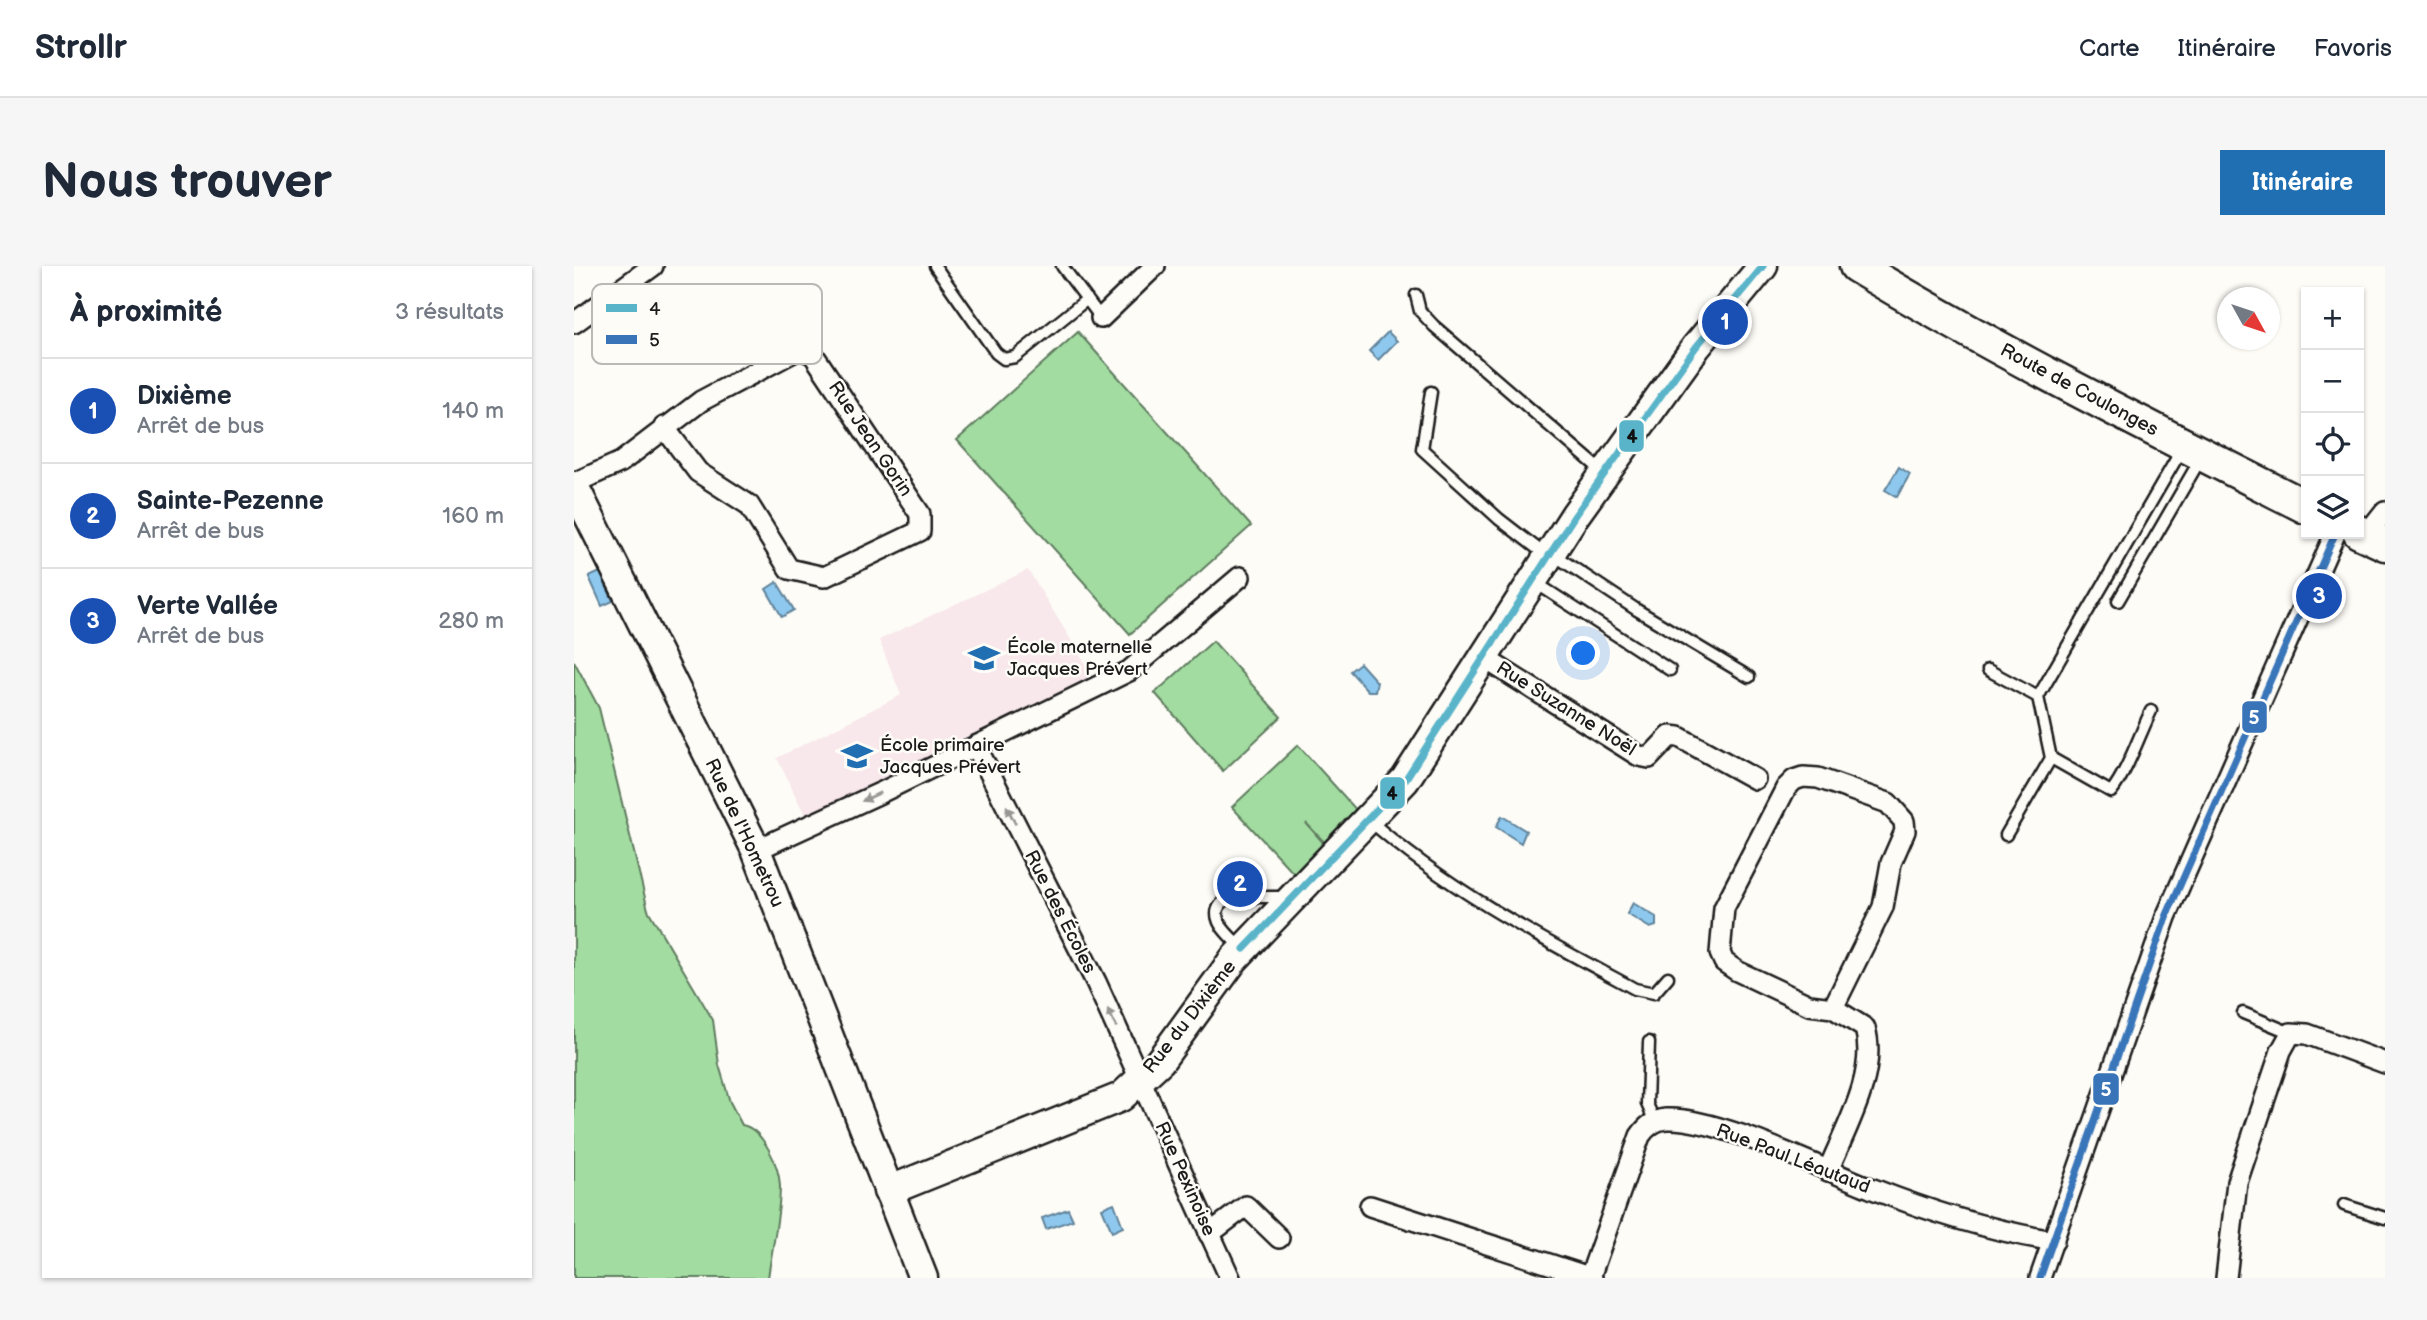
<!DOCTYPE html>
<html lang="fr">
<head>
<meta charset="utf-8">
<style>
	:root { --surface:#fff; --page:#f6f6f7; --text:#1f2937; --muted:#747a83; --line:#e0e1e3; --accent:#1f6fb2 }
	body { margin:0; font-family:"Balsamiq Sans",sans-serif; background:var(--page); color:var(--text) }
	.controls { position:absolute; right:21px; top:21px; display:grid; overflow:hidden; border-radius:0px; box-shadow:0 2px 5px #0004 }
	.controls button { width:63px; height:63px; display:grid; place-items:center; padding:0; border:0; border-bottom:2px solid var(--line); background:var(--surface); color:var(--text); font:35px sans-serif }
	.compass { position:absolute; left:1643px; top:21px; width:63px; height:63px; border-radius:50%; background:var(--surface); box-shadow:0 2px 5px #0004; rotate:130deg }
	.you { position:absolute; left:1010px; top:388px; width:24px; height:24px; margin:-18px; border:5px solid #fff; border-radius:50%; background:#1a73e8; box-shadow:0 0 0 10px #1a73e833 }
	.badge { display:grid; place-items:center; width:46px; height:46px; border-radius:50%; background:var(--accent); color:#fff; font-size:23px; font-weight:700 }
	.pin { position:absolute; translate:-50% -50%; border:4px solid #fff; box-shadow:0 2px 7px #0006 }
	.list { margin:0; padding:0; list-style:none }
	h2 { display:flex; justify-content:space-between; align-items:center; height:91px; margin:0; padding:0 28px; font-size:30px }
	h2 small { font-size:23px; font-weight:400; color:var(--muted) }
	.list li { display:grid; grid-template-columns:46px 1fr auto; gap:21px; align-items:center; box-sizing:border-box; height:105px; padding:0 28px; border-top:2px solid var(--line) }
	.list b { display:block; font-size:26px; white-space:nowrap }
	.list p { margin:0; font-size:23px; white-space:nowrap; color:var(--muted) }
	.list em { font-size:23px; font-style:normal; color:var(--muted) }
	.icon { flex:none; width:38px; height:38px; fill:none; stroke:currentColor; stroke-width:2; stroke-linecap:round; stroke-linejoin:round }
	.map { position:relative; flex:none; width:1811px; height:1012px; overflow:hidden; border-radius:0px }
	header { display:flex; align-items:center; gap:42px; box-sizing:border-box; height:98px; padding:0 35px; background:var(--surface); border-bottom:2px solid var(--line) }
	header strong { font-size:33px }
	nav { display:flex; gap:38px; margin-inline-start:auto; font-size:24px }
	.intro { display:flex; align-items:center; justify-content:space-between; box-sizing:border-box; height:168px; padding:0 42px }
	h1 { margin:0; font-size:49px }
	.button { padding:18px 32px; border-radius:0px; background:var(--accent); color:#fff; font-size:24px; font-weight:700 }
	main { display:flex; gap:42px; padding:0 42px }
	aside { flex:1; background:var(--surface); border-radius:0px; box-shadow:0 2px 5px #0004 }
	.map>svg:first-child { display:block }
	.built { fill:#f8e7eb }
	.green { fill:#a2dca1; stroke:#5f7c5e; stroke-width:2 }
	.water { fill:#8ec8ee; stroke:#60839a; stroke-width:2 }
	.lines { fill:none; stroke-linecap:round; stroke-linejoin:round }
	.lane-casing { stroke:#1c1c1c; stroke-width:15 }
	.street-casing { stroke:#1c1c1c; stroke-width:24 }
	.secondary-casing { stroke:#1c1c1c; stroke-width:33 }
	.primary-casing { stroke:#1c1c1c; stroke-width:37 }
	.lane { stroke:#fdfcf7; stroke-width:10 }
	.street { stroke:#fdfcf7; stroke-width:19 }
	.secondary { stroke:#fdfcf7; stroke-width:28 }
	.primary { stroke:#fdfcf7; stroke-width:32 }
	.bus-1-casing { stroke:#fdfcf7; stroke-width:12 }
	.bus-2-casing { stroke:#fdfcf7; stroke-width:12 }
	.bus-1 { stroke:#5ab4c9; stroke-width:7 }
	.bus-2 { stroke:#3974b9; stroke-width:7 }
	.oneway { fill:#989794 }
	.labels { text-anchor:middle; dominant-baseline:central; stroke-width:5; stroke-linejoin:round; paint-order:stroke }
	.street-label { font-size:19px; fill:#1c1c1c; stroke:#fdfcf7 }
	.poi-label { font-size:19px; fill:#1c1c1c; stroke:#fdfcf7; text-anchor:start }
	.key { fill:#fdfcf7; stroke:#bab9b5; stroke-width:2 }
	.key-label { font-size:19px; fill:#1c1c1c }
	.line-badge { stroke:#fdfcf7; stroke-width:2.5 }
	.badge-label { font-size:19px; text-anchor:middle; font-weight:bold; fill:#fff }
	.pale-badge-label { font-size:19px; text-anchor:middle; font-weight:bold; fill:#111 }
</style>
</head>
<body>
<header>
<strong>Strollr</strong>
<nav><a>Carte</a><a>Itinéraire</a><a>Favoris</a></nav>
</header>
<div class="intro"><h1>Nous trouver</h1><a class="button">Itinéraire</a></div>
<main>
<aside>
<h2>À proximité<small>3 résultats</small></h2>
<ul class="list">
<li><span class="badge" style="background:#1a4fb4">1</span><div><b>Dixième</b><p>Arrêt de bus</p></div><em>140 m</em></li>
<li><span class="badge" style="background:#1a4fb4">2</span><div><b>Sainte-Pezenne</b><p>Arrêt de bus</p></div><em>160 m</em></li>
<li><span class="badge" style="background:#1a4fb4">3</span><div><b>Verte Vallée</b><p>Arrêt de bus</p></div><em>280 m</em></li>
</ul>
</aside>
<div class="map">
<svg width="1811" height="1012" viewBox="0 0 1811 1012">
	<rect width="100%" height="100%" fill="#fdfcf7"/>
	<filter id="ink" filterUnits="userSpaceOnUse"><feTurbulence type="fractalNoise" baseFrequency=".0143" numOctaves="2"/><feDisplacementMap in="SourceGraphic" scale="14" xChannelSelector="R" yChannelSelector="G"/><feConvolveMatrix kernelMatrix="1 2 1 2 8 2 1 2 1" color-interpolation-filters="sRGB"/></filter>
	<g filter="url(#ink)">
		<!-- built -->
		<polygon class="built" points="454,304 519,410 233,553 203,492 327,429 305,374"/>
		<!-- green -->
		<g class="green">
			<polygon points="504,66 677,260 556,368 383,174"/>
			<polygon points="639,375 707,451 649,505 581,427"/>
			<path d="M 0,395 L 25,442 L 74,644 L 139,754 L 145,799 L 156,836 L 168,859 C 189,863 205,899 206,920 C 206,950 198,982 194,1012 L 0,1012 Z"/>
			<polygon points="724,479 785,547 754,580 732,557 753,581 723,611 658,541"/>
		</g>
		<!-- water -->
		<g class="water">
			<polygon points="814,66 823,75 804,94 795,85"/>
			<polygon points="1325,201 1336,208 1323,231 1311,224"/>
			<polygon points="26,306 39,335 28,340 15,311"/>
			<polygon points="203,316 220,344 208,351 192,323"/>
			<polygon points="786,397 803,416 801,425 794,425 776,405"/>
			<polygon points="928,550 952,565 947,577 922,561"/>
			<polygon points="1059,637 1082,651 1082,660 1076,662 1053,648"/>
			<polygon points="540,937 549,961 538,966 528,942"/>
			<polygon points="494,943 499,954 472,963 468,952"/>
		</g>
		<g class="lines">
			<defs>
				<g id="lane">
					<polyline points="361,0 422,87 430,93 441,91 512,34"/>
					<polyline points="488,0 527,52"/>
					<polyline points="842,29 846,45 860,60 1028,205"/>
					<polyline points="857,126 848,183 925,253 973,290"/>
					<polyline points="980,289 1063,344 1175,411"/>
					<polyline points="962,317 1096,404"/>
					<polyline points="1544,335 1627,192"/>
					<polyline points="1414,404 1464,431"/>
					<path d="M 1477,492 L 1537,526 C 1553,506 1565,470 1577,445"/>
					<path d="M 794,553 C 872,623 970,674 1061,723 L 1080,727 L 1094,711"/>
					<polyline points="1432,569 1477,492 1464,431 1608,183"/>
					<path d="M 667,681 C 652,667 628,647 656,631 L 712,631"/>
					<polyline points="1669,747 1717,767"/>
					<polyline points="1075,776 1073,838 1081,856"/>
					<polyline points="1770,939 1811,952"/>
				</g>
				<g id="street">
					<polyline points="527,52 581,0"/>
					<polyline points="0,57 79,0"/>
					<polyline points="0,217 47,196 127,135 225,83 239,88 346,248 346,265 250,311 215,303 175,239 124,206 90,161"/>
					<polyline points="1792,269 1811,245"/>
					<polyline points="910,392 1065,490 1075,492 1096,470 1105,471 1181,513"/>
					<polyline points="402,480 522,716 656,1012"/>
					<polyline points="182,584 306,527 555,405 666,311"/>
					<path d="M 1254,905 C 1271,863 1304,808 1291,762 L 1259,742 L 1235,739 L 1163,705 L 1150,696 L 1146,687 L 1150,642 L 1212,522 L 1220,514 L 1229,511 L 1244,512 L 1314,537 L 1330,555 L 1331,565 L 1317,597 L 1309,641 L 1259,742"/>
					<polyline points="796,940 1018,1012"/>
					<polyline points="635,968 672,940 705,972"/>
					<path d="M 1016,1011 L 1066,870 C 1072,861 1080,854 1092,853 C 1143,850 1249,904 1299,923 C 1357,946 1419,965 1480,975"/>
					<polyline points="1466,1012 1592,651 1761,268"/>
					<polyline points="1652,1012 1663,916 1707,785 1717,767 1733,768 1811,797"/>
				</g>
				<g id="secondary">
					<polyline points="0,220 182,584 349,1012"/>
					<polyline points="314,925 547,831 586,795 660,693 831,514 1001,249 1122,81 1189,0"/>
				</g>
				<g id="primary">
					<path d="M 1282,0 C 1428,88 1580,164 1732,241"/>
					<polyline points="1785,266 1811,278"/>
				</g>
			</defs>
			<!-- lane casing -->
			<use href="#lane" class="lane-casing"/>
			<!-- street casing -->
			<use href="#street" class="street-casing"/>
			<!-- secondary casing -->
			<use href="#secondary" class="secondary-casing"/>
			<!-- primary casing -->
			<use href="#primary" class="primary-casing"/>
			<!-- lane -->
			<use href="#lane" class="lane"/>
			<!-- street -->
			<use href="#street" class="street"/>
			<!-- secondary -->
			<use href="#secondary" class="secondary"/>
			<!-- primary -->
			<use href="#primary" class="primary"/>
			<defs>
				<polyline id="bus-1" points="670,683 831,514 1001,249 1122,81 1189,0"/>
				<polyline id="bus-2" points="1466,1012 1592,651 1761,268"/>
			</defs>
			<!-- bus-1 casing -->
			<use href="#bus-1" class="bus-1-casing"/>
			<!-- bus-2 casing -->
			<use href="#bus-2" class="bus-2-casing"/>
			<!-- bus-1 -->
			<use href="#bus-1" class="bus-1"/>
			<!-- bus-2 -->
			<use href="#bus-2" class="bus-2"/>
		</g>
		<!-- one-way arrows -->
		<defs><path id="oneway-solid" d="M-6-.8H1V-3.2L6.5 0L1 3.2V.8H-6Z" transform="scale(1.75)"/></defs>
		<g class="oneway">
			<use href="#oneway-solid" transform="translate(297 531) rotate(155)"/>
			<use href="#oneway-solid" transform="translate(437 549) rotate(-117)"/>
			<use href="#oneway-solid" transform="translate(538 752) rotate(-115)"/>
		</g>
	</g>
	<!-- icons -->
	<defs>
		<symbol id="school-bare" viewBox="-9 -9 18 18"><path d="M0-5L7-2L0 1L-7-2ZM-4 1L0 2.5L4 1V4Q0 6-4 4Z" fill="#1f6fb2" stroke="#fdfcf7" stroke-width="2.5" paint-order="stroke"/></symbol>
	</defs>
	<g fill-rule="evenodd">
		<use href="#school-bare" x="388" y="370" width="44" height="44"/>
		<use href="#school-bare" x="261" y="468" width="44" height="44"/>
	</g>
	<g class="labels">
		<!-- street labels -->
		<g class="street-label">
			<text transform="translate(1505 124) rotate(28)">Route de Coulonges</text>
			<text transform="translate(296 173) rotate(56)">Rue Jean Gorin</text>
			<text transform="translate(992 443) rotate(32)">Rue Suzanne Noël</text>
			<text transform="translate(170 567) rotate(65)">Rue de l'Hometrou</text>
			<text transform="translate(486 646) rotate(63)">Rue des Écoles</text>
			<text transform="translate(616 751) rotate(-52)">Rue du Dixième</text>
			<text transform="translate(1219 893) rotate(21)">Rue Paul Léautaud</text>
			<text transform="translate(611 913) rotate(66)">Rue Pexinoise</text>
		</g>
		<!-- poi labels -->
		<g class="poi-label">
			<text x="433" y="381">École maternelle<tspan x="433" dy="22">Jacques Prévert</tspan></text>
			<text x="306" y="479">École primaire<tspan x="306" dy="22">Jacques Prévert</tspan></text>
		</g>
	</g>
	<!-- legend -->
	<rect x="18" y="18" width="230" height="80" rx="10" class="key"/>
	<rect x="32" y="38" width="31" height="8" fill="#5ab4c9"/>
	<rect x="32" y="69" width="31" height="9" fill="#3974b9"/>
	<g class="key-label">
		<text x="75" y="49">4</text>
		<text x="75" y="80">5</text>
	</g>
	<g class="line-badge">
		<rect x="1044" y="153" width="27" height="34" rx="7" fill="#5ab4c9"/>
		<rect x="1667" y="434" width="27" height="34" rx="7" fill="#3974b9"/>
		<rect x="805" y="510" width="27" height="34" rx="7" fill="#5ab4c9"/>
		<rect x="1518" y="806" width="28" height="34" rx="7" fill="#3974b9"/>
	</g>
	<g class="badge-label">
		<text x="1680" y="458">5</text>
		<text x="1532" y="830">5</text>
	</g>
	<g class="pale-badge-label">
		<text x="1058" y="177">4</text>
		<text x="818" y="534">4</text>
	</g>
</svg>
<div class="controls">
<button>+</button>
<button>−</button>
<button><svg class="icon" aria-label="locate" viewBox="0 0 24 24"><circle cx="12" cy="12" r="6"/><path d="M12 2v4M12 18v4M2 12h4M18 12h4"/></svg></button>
<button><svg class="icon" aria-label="layers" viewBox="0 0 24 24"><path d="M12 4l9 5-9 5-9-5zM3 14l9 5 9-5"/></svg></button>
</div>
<svg class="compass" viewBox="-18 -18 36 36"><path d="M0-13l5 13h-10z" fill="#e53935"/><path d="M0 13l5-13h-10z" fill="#747a83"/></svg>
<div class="you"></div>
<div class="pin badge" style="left:1151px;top:56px;background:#1a4fb4">1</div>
<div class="pin badge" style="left:666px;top:618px;background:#1a4fb4">2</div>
<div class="pin badge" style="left:1745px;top:330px;background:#1a4fb4">3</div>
</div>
</main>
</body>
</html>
